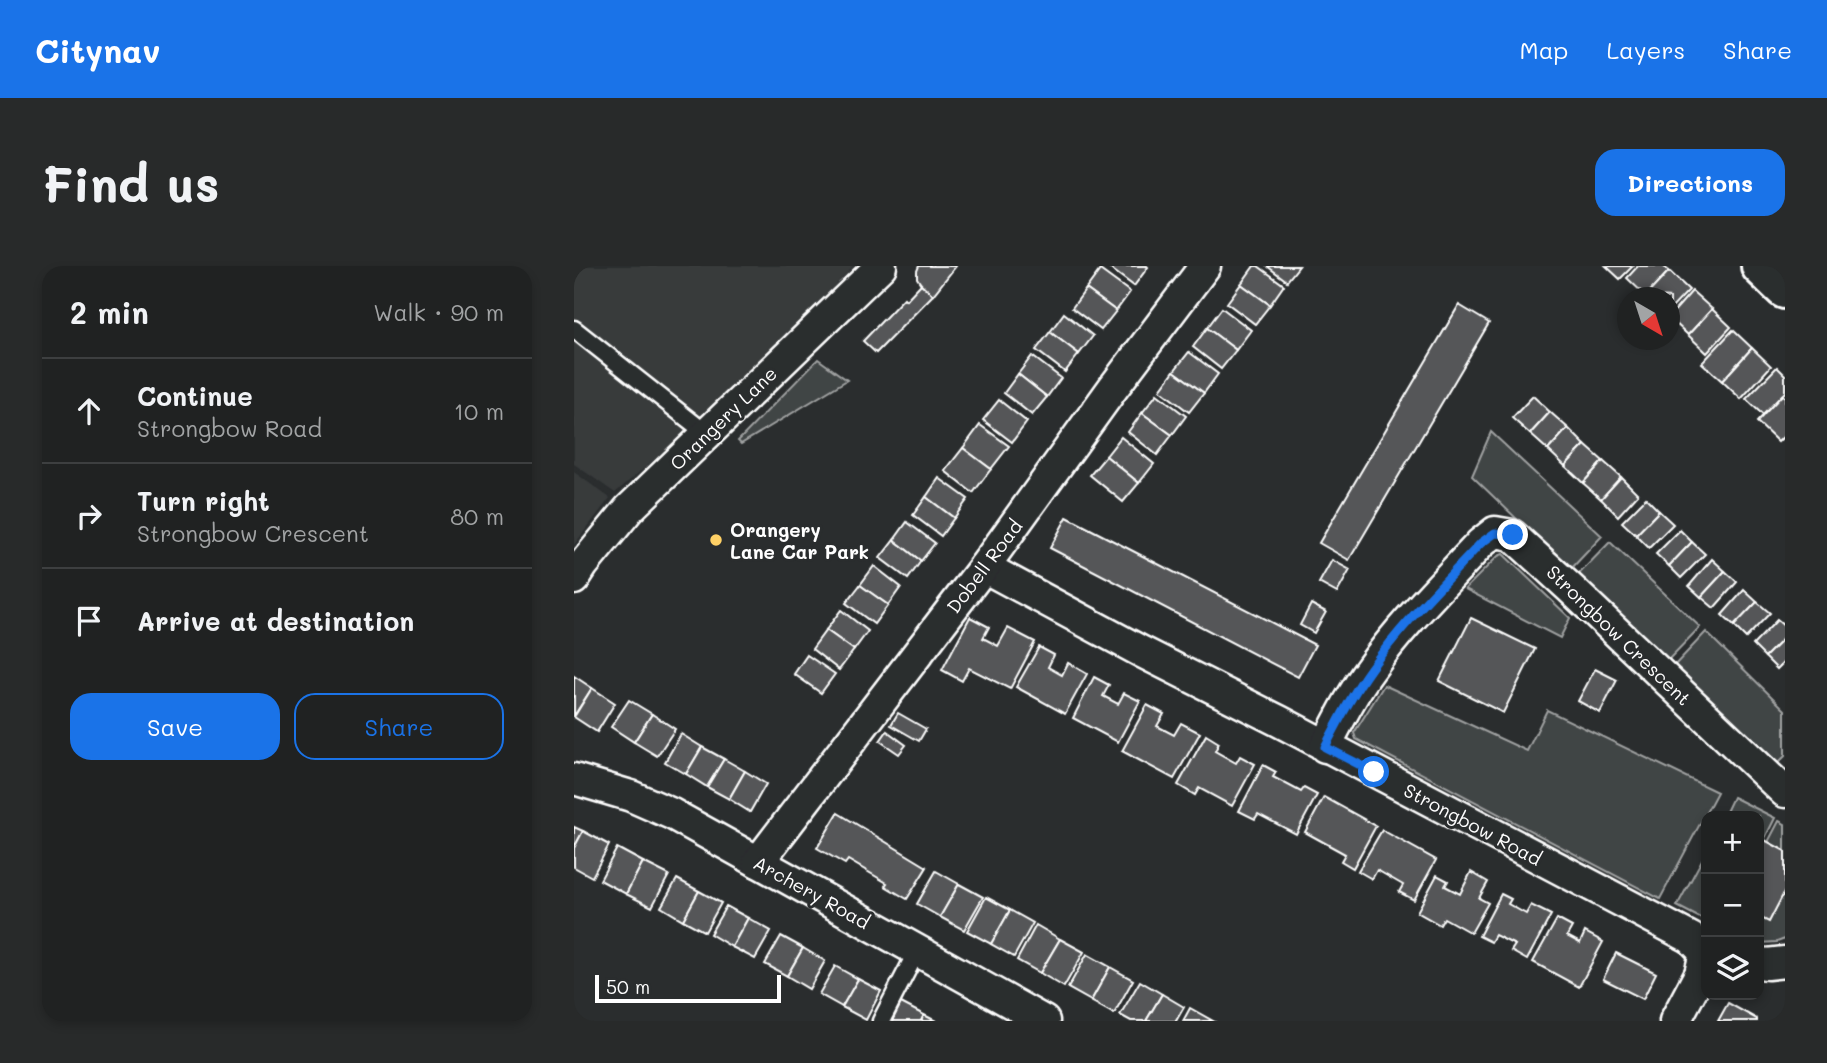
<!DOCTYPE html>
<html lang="en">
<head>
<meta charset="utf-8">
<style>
	:root { --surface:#202222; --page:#282a2a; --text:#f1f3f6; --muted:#a2a4a5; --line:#3d3f40; --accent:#1a73e8 }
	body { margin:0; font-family:Mali,sans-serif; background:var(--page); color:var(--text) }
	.controls { position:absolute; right:21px; bottom:21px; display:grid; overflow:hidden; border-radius:14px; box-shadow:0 4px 10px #0003 }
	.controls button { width:63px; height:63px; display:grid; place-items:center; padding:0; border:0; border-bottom:2px solid var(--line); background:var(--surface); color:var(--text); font:35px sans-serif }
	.compass { position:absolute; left:1043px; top:21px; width:63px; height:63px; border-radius:50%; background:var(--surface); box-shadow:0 4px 10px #0003; rotate:141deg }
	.scale { position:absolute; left:21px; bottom:18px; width:186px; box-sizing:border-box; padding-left:7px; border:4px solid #fff; border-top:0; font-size:19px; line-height:24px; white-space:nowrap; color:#fff; -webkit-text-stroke:5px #2a2d2e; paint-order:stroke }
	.stop { position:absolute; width:21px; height:21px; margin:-16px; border:5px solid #1a73e8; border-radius:50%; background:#fff }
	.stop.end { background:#1a73e8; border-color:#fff; box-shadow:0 2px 7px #0008 }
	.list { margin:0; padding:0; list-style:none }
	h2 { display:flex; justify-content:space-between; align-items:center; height:91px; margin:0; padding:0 28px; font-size:30px }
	h2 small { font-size:23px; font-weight:400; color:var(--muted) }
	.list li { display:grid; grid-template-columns:46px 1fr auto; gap:21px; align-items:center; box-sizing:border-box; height:105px; padding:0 28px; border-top:2px solid var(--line) }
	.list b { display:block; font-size:26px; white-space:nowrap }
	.list p { margin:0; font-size:23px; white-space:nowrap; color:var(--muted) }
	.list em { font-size:23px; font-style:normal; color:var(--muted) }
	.actions { display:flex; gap:14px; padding:21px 28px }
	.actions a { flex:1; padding:16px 0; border:2px solid var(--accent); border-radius:21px; text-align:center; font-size:24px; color:var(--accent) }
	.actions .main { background:var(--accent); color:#fff }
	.icon { flex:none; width:38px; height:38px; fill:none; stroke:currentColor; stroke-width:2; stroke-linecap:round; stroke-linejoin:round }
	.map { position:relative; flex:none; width:1211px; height:755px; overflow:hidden; border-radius:21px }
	header { display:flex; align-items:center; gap:42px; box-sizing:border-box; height:98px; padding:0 35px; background:var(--accent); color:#fff }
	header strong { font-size:33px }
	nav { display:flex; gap:38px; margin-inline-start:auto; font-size:24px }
	.intro { display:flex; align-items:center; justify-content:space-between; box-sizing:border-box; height:168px; padding:0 42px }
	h1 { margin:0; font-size:49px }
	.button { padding:18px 32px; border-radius:21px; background:var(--accent); color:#fff; font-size:24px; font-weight:700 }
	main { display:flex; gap:42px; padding:0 42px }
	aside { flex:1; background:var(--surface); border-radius:21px; box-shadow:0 4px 10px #0003 }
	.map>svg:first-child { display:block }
	.built { fill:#373a3b }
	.green { fill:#414445; stroke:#a0a2a2; stroke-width:2 }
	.building { fill:#555758; stroke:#fff; stroke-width:2 }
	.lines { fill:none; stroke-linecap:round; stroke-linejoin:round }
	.lane-casing { stroke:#fff; stroke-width:21 }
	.street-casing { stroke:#fff; stroke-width:35 }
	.primary-casing { stroke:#fff; stroke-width:44 }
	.lane { stroke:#2a2d2e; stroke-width:16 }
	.street { stroke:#2a2d2e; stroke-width:30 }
	.primary { stroke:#2a2d2e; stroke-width:38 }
	.route { stroke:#1a73e8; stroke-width:9 }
	.poi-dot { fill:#ffd166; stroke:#2a2d2e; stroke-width:2.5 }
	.labels { text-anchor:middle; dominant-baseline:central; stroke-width:6; stroke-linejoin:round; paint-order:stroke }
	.street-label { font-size:19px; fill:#fff; stroke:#2a2d2e }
	.poi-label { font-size:19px; font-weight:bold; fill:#fff; stroke:#2a2d2e; text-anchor:start }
</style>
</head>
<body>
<header>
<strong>Citynav</strong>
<nav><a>Map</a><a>Layers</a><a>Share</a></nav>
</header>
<div class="intro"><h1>Find us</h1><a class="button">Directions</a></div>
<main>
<aside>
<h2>2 min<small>Walk · 90 m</small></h2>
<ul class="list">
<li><svg class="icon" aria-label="ahead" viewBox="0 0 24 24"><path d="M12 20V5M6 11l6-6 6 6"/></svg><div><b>Continue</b><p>Strongbow Road</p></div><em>10 m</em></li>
<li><svg class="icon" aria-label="right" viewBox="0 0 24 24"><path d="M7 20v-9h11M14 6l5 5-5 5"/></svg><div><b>Turn right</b><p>Strongbow Crescent</p></div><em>80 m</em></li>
<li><svg class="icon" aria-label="arrive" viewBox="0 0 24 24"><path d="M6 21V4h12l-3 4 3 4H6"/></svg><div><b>Arrive at destination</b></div></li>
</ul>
<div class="actions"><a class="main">Save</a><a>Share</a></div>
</aside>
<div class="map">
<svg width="1211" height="755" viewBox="0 0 1211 755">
	<rect width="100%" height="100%" fill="#2a2d2e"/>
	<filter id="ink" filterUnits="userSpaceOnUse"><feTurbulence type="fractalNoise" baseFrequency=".0143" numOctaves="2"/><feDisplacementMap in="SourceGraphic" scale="14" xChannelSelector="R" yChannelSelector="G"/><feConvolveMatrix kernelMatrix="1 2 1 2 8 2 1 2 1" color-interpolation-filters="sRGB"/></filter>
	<g filter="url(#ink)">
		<!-- built -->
		<g class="built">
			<polygon points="0,0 280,0 149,135 41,227 0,198"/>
			<polygon points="0,206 36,232 0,279"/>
		</g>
		<!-- green -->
		<g class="green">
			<polygon points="244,93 273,114 167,178 164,175"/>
			<polygon points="917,166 1028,270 996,304 898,210"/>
			<polygon points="1036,276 1126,361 1093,395 1003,310"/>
			<polygon points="929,288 996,352 986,372 891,323 924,290"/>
			<polygon points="1132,366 1211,444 1211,490 1202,499 1099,401"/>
			<polygon points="810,419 953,485 973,444 1143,526 1086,633 782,473 780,467"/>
			<polygon points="1159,531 1201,552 1190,574 1185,571 1185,550 1150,550"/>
			<polygon points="1205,555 1211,558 1211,585 1194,576"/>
			<polygon points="1130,590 1132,591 1132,655 1103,640"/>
			<polygon points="1208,629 1211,631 1211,673 1203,676 1185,677 1185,651 1195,656"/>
		</g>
		<!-- building -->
		<g class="building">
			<polygon points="345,0 382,0 359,29 347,18 343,12 343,5"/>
			<polygon points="533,0 573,0 574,1 560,20"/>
			<polygon points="680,0 684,0 710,19 696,39 667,18"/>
			<polygon points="693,0 725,0 713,15"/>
			<polygon points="1032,0 1059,0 1046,13"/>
			<polygon points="1064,0 1089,0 1095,5 1072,30 1053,12"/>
			<polygon points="526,4 556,26 542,45 512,23"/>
			<polygon points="1095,5 1115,24 1096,44 1096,32 1072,30"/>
			<polygon points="347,18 359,29 302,87 289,75 330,32 332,34"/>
			<polygon points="667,18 696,39 681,58 653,37"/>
			<polygon points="512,23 542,45 527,64 498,42"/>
			<polygon points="1118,25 1138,43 1114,69 1096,52 1096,50"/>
			<polygon points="885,39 915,57 775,294 745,277"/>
			<polygon points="648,42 677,64 662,84 633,62"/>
			<polygon points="1138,43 1157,61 1133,87 1114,69"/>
			<polygon points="490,47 519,70 505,88 476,66"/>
			<polygon points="633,62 662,84 647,103 619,81"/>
			<polygon points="1159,64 1178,82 1148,115 1128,97"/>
			<polygon points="476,66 505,88 491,106 462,84"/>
			<polygon points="1178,82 1197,100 1167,133 1148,115"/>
			<polygon points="615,86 644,108 630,127 600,105"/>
			<polygon points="458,90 487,112 473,131 444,108"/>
			<polygon points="1203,101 1211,109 1211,126 1189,149 1172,133"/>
			<polygon points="600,105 630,127 615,146 586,124"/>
			<polygon points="444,108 473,131 458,149 430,127"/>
			<polygon points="583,128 612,150 598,169 568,147"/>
			<polygon points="1208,129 1211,131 1211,169 1204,176 1183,156"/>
			<polygon points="959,130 976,146 956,168 938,152"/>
			<polygon points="425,134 453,156 438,176 409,154"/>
			<polygon points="976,146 994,162 974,184 956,168"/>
			<polygon points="568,147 598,169 583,189 554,166"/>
			<polygon points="406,159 435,180 417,203 389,182"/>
			<polygon points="994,162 1011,179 991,200 974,184"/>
			<polygon points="547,171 580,198 565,217 532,190"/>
			<polygon points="1011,179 1029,195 1009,217 991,200"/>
			<polygon points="389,182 417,203 399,227 371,205"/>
			<polygon points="532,190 565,217 549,236 516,209"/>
			<polygon points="1029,195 1047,211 1027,233 1009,217"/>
			<polygon points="1047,211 1064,228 1044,250 1027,233"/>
			<polygon points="365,212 394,233 380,252 352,231"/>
			<polygon points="352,231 380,252 367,270 339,249"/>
			<polygon points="1072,232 1085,245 1062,269 1048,256"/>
			<polygon points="1085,245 1099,258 1075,282 1062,269"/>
			<polygon points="493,251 741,379 724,411 476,282"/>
			<polygon points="333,256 361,277 347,295 320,274"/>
			<polygon points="1106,264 1118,276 1095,300 1082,288"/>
			<polygon points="320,274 347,295 334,313 306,292"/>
			<polygon points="1118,276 1131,288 1107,312 1095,300"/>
			<polygon points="1138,293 1151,305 1127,331 1115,320"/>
			<polygon points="758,294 776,304 763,327 745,317"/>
			<polygon points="300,300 327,321 314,339 286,319"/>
			<polygon points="1151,305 1163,316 1140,342 1127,331"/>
			<polygon points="286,319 314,339 300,358 272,337"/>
			<polygon points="1170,324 1183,336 1160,360 1148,349"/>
			<polygon points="1183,336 1196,347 1172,372 1160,360"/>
			<polygon points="737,338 752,346 740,367 726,359"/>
			<polygon points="267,344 294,365 280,384 252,364"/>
			<polygon points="396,351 415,361 409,372 424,380 434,362 461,376 436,423 395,402 388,415 368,404"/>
			<polygon points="897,352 961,383 929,447 865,415"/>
			<polygon points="1203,354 1211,361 1211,371 1191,391 1179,379"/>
			<polygon points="252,364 280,384 265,404 238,383"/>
			<polygon points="1211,371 1211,395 1203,403 1191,391"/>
			<polygon points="465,381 480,389 474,401 488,409 494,397 513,408 491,448 442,421"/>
			<polygon points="233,389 261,408 247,427 220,408"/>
			<polygon points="1021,403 1043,414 1026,447 1004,435"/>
			<polygon points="0,410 18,422 0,450"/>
			<polygon points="520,411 535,419 529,430 544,438 550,427 566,435 544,476 499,452"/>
			<polygon points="18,422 41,437 23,466 0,451"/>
			<polygon points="55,434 78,448 60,476 37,461"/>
			<polygon points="573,439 590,448 583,460 600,469 607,457 626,467 600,513 548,485"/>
			<polygon points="324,447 352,463 345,475 317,459"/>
			<polygon points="78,448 101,463 83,490 60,476"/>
			<polygon points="313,465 332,479 325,488 306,475"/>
			<polygon points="107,468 128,481 112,508 91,496"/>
			<polygon points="632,469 645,477 641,485 662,497 666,490 681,498 658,540 625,522 621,529 604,519"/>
			<polygon points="128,481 150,493 133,521 112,508"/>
			<polygon points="150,493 171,505 155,533 133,521"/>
			<polygon points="689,499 702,506 699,511 727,526 730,522 743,529 722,568 684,548 681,553 665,545"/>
			<polygon points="171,505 192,518 176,546 155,533"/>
			<polygon points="750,531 802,560 779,602 767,595 771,588 731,566"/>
			<polygon points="264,547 353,601 333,633 311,620 313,617 274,594 271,598 243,582"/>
			<polygon points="0,561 9,565 0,582"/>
			<polygon points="808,564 862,594 840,634 825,626 829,619 803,604 798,613 784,605"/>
			<polygon points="9,565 35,579 18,611 0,601 0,582"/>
			<polygon points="1185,571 1211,585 1211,625 1195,656 1185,651"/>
			<polygon points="43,582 69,596 52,628 26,614"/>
			<polygon points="69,596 95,609 78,641 52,628"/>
			<polygon points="362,605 385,618 366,651 343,638"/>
			<polygon points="897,606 914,616 905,632 914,637 897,667 870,652 866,659 843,646 863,609 874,615 871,620 886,628"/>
			<polygon points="103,613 125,625 109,654 87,641"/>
			<polygon points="385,618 409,631 390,664 366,651"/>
			<polygon points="125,625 147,637 131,666 109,654"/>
			<polygon points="927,628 937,633 934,638 952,648 957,639 977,649 953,694 937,685 941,679 921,669 917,676 905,670"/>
			<polygon points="412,631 436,644 417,678 393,665"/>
			<polygon points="152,640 174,652 158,681 136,668"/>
			<polygon points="436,644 459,657 440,691 417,678"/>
			<polygon points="174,652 197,665 181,693 158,681"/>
			<polygon points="983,653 998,661 993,670 1006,677 1011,666 1029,676 1005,721 959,696"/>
			<polygon points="462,659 486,673 466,707 443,694"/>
			<polygon points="207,670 229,682 213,710 191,698"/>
			<polygon points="486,673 510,686 490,721 466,707"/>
			<polygon points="229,682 251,695 235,723 213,710"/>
			<polygon points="1042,687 1082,707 1069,733 1029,713"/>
			<polygon points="513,688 536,701 517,735 494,722"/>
			<polygon points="261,700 284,713 268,741 245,728"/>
			<polygon points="536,701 559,714 540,748 517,735"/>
			<polygon points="284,713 307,725 292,754 268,741"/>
			<polygon points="566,715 588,728 572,755 557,755 546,749"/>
			<polygon points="588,728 610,741 602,755 572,755"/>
			<polygon points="327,737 350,749 347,755 318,755"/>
			<polygon points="1154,737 1183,753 1183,755 1144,755"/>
			<polygon points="616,742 639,755 609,755"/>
			<polygon points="350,749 362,755 347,755"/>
		</g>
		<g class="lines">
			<defs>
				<g id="lane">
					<polyline points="0,63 133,168"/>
					<polyline points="307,755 343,685"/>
				</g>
				<g id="street">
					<polyline points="410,301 568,386 705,455 1117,672 1131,687 1126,708 1101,755"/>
					<polyline points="0,313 9,299 55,243 307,0"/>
					<path d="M 751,481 C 765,454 779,426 797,402 C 829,357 870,317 907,277 L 921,266 L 938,269 L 996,322 L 1211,526"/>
					<polyline points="0,513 57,530 98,548 470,755"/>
					<polyline points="184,596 410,301 539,122 631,0"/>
					<polyline points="1185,697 1193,698 1211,696"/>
				</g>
				<polyline id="primary" points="1187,0 1211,23"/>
			</defs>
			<!-- lane casing -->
			<use href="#lane" class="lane-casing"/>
			<!-- street casing -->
			<use href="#street" class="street-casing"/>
			<!-- primary casing -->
			<use href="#primary" class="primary-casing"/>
			<!-- lane -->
			<use href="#lane" class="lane"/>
			<!-- street -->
			<use href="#street" class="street"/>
			<!-- primary -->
			<use href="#primary" class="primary"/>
		</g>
	</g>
	<g class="lines" filter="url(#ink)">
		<!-- route -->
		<path class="route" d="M 800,506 L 751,481 C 765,454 779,427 797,402 C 829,357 870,317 907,277 L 921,267 L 939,269"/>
	</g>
	<!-- markers -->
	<circle class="poi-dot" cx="142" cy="274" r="7"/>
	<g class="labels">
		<!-- street labels -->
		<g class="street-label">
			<text transform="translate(149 152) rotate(-44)">Orangery Lane</text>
			<text transform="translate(410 300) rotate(-53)">Dobell Road</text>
			<text transform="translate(1045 369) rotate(44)">Strongbow Crescent</text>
			<text transform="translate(899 558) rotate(28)">Strongbow Road</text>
			<text transform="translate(238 626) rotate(29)">Archery Road</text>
		</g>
		<!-- poi labels -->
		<g class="poi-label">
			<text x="156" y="263">Orangery<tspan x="156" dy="22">Lane Car Park</tspan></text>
		</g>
	</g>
</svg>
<div class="controls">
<button>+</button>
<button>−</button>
<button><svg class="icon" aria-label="layers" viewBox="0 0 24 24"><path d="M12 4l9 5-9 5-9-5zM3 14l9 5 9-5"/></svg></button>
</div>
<svg class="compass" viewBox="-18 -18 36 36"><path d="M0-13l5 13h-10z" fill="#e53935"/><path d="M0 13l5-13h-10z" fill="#a2a4a5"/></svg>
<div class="scale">50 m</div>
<div class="stop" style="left:800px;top:506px"></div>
<div class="stop end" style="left:939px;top:269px"></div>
</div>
</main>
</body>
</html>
